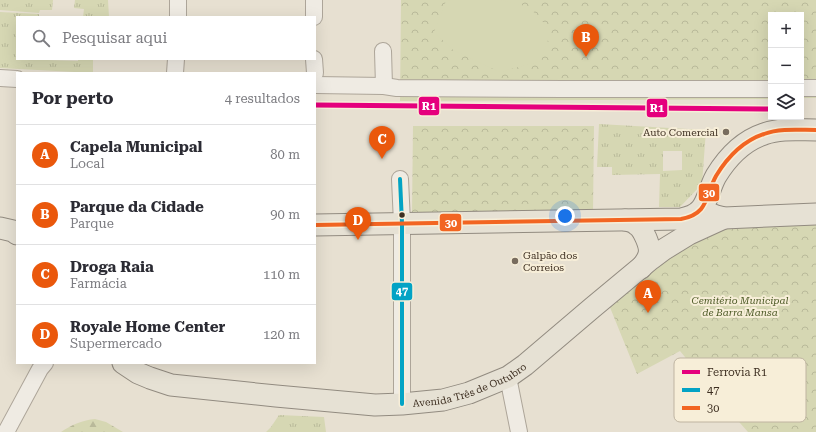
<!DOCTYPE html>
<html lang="pt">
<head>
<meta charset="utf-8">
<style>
	:root { --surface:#fff; --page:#f7f7f7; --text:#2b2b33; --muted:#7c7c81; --line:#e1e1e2; --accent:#ea580c }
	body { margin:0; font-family:"Roboto Serif",serif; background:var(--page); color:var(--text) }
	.controls { position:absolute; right:12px; top:12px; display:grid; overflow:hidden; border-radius:0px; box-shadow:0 4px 16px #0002 }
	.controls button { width:36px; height:36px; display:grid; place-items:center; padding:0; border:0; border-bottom:1px solid var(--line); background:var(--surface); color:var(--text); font:20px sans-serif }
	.you { position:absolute; left:565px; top:216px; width:14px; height:14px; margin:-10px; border:3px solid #fff; border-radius:50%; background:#1a73e8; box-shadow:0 0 0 6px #1a73e833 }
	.badge { display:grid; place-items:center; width:26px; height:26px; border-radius:50%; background:var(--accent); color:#fff; font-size:13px; font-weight:700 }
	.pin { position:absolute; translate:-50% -33px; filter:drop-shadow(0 1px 2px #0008) }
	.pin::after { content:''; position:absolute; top:21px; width:14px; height:12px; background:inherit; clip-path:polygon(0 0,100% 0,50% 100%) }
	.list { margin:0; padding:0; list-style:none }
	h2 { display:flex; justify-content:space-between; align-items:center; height:52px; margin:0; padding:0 16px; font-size:17px }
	h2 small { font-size:13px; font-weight:400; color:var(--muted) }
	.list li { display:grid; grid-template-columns:26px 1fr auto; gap:12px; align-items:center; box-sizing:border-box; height:60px; padding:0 16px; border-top:1px solid var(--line) }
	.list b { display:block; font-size:15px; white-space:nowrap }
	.list p { margin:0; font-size:13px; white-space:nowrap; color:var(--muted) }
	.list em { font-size:13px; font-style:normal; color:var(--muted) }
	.icon { flex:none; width:22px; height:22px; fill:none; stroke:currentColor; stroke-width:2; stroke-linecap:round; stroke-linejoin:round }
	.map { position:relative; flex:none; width:816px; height:432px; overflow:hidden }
	.search { position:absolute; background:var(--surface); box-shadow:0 4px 16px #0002; left:16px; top:16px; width:300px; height:44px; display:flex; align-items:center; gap:10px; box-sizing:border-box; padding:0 14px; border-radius:0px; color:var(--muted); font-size:15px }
	.panel { position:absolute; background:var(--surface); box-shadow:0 4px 16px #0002; left:16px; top:72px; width:300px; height:292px; border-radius:0px }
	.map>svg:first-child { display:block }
	.grass { fill:url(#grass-tufts); fill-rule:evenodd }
	.forest { fill:url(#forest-firs) }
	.park { fill:url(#park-crowns) }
	.pitch { fill:#d6d7b3 }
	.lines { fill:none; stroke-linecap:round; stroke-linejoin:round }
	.minor-casing { stroke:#ada599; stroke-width:18 }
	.major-casing { stroke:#928b80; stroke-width:23 }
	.minor { stroke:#efebe3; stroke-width:16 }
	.major { stroke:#e6e1d4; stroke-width:21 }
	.bus-1-casing { stroke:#f7eed8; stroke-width:7 }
	.bus-2-casing { stroke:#f7eed8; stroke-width:7 }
	.bus-1 { stroke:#03a3c5; stroke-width:4 }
	.bus-2 { stroke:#f26522; stroke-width:4 }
	.rail-1-casing { stroke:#f7eed8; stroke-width:8 }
	.rail-1 { stroke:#e5007d; stroke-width:5 }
	.poi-dot { fill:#786c5e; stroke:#f7eed8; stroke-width:1.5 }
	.bus-dot { fill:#3d2e20; stroke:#f7eed8; stroke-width:1.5 }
	.labels { text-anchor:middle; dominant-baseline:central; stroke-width:4; stroke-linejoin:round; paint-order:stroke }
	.poi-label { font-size:10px; fill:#3d2e20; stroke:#f7eed8; text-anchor:end }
	.park-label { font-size:10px; font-style:italic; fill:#4d5a26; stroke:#f7eed8 }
	.street-label { font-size:10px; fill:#3d2e20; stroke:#f7eed8 }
	.key { fill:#f7eed8; stroke:#bfb4a1; stroke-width:1 }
	.key-label { font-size:11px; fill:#3d2e20 }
	.line-badge { stroke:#f7eed8; stroke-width:1.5 }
	.badge-label { font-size:11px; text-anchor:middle; font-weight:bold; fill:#fff }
</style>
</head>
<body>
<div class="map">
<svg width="816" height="432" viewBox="0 0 816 432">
	<defs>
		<pattern id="grass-tufts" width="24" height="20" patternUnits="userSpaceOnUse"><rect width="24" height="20" fill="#d6d7b3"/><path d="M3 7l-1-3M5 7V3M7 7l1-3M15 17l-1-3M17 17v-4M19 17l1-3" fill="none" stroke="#b9b99a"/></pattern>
		<pattern id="forest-firs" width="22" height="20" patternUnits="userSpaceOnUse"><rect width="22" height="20" fill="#d6d7b3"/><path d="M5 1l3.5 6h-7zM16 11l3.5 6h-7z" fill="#b9b99a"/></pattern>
		<pattern id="park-crowns" width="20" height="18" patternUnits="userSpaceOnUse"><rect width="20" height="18" fill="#d6d7b3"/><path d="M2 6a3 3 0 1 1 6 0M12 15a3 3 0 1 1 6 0" fill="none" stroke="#b9b99a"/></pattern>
	</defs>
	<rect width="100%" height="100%" fill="#e7e0d1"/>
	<!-- grass -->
	<g class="grass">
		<polygon points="0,0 53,0 52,10 40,10 39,13 0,10"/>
		<polygon points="75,0 108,0 109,17 83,17 84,9 74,8"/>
		<polygon points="0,12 39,14 39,17 17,17 17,59 78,61 78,59 93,59 93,73 0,68"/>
		<path d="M 599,124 L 706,130 L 702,184 L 680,207 L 659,207 L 660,174 L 612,175 L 612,167 L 597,167 ZM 663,151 L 682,151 L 682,170 L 663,171 Z"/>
		<polygon points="279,415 324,417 326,432 266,432 271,427"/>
	</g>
	<!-- forest -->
	<path class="forest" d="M 95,419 L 106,422 L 123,432 L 61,432 C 71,425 83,420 95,419 Z"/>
	<!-- park -->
	<g class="park">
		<polygon points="401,0 816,0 816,98 801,98 801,15 771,15 771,99 400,101"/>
		<polygon points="413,126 594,126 593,213 412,213"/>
		<polygon points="816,223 816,432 748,432 732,414 680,351 637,374 609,305 679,251 697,241 730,226"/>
	</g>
	<!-- pitch -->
	<polygon class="pitch" points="452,0 501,0 529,7 551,31 541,61 500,72 453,50 434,32 446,1"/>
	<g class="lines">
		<defs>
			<g id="minor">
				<polyline points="178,17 178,0"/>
				<polyline points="314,17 314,0"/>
				<polyline points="383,51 384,86"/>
				<polyline points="314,59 315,73"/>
				<polyline points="175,73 176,59"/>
				<polyline points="0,78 17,79"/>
				<polyline points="315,85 384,86 397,88 564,89 771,89"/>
				<polyline points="801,88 816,88"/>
				<polyline points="400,179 402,223 402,404"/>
				<polyline points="508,377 519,432"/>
				<polyline points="6,432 33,382 40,369 45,363"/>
			</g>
			<g id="major">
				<polyline points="711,214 716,216 724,218 816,214"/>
				<path d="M 625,220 C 630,221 634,222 637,225 C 643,229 651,246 649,254 C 648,259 645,263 641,268"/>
				<path d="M 315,225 L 681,219 C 709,214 705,196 716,176 C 727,158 743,141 764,134 C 780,128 799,130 816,130"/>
				<polyline points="0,228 13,231 17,234"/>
				<path id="s1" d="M 123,363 L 138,373 L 150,378 L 171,385 L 276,396 L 375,405 L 402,404 L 443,400 L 469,393 L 508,377 L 525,365 L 592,308 L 651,259 L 663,250 L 689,234 L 724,218"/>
			</g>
		</defs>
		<!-- minor casing -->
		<use href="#minor" class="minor-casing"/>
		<!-- major casing -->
		<use href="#major" class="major-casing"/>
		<!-- minor -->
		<use href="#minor" class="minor"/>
		<!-- major -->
		<use href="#major" class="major"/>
		<defs>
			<polyline id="bus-1" points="400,179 402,223 402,404"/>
			<path id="bus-2" d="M 315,225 L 681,219 C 709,214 705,196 716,176 C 727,158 743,141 764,134 C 780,128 799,130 816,130"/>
		</defs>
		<!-- bus-1 casing -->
		<use href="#bus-1" class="bus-1-casing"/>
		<!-- bus-2 casing -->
		<use href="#bus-2" class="bus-2-casing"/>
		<!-- bus-1 -->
		<use href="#bus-1" class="bus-1"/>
		<!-- bus-2 -->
		<use href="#bus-2" class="bus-2"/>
		<defs>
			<polyline id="rail-1" points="315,105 771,109"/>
		</defs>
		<!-- rail-1 casing -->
		<use href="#rail-1" class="rail-1-casing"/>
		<!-- rail-1 -->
		<use href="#rail-1" class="rail-1"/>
	</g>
	<!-- markers -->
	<g class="poi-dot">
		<circle cx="726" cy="132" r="4"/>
		<circle cx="515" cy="261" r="4"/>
	</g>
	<circle class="bus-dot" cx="402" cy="215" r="3.5"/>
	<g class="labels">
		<!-- poi labels -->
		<g class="poi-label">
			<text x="718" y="132">Auto Comercial</text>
			<text x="523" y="255" text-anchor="start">Galpão dos<tspan x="523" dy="12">Correios</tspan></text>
		</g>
		<!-- park labels -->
		<g class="park-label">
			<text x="740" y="300">Cemitério Municipal<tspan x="740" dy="12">de Barra Mansa</tspan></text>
		</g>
		<!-- street labels -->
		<g class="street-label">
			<text stroke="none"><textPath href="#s1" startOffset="356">Avenida Três de Outubro</textPath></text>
		</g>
	</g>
	<!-- legend -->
	<rect x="674" y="358" width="132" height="64" rx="6" class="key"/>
	<rect x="682" y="370" width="18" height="4" fill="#e5007d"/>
	<rect x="682" y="388" width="18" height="4" fill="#03a3c5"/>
	<rect x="682" y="406" width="18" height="4" fill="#f26522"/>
	<g class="key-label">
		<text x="707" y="376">Ferrovia R1</text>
		<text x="707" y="394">47</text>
		<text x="707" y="412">30</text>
	</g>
	<g class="line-badge">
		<rect x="418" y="96" width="22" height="20" rx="4" fill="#e5007d"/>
		<rect x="646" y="98" width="22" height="20" rx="4" fill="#e5007d"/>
		<rect x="698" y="183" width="22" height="19" rx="4" fill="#f26522"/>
		<rect x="439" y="213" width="23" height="19" rx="4" fill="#f26522"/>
		<rect x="391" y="282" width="22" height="19" rx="4" fill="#03a3c5"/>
	</g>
	<g class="badge-label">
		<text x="429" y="110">R1</text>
		<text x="657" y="112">R1</text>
		<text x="709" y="197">30</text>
		<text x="451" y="227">30</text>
		<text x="402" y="295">47</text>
	</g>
</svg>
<div class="controls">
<button>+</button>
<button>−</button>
<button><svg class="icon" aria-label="layers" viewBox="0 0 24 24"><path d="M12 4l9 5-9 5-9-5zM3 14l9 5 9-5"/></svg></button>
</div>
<div class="you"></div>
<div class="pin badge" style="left:648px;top:313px">A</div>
<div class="pin badge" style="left:586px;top:57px">B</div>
<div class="pin badge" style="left:382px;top:159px">C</div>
<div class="pin badge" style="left:358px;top:240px">D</div>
<div class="search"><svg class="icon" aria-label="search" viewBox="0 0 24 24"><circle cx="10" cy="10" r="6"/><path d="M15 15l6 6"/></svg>Pesquisar aqui</div>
<section class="panel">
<h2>Por perto<small>4 resultados</small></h2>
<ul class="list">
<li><span class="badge">A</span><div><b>Capela Municipal</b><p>Local</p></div><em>80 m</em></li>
<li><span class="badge">B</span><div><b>Parque da Cidade</b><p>Parque</p></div><em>90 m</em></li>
<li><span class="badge">C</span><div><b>Droga Raia</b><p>Farmácia</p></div><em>110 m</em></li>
<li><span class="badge">D</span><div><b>Royale Home Center</b><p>Supermercado</p></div><em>120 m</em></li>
</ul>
</section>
</div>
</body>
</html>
